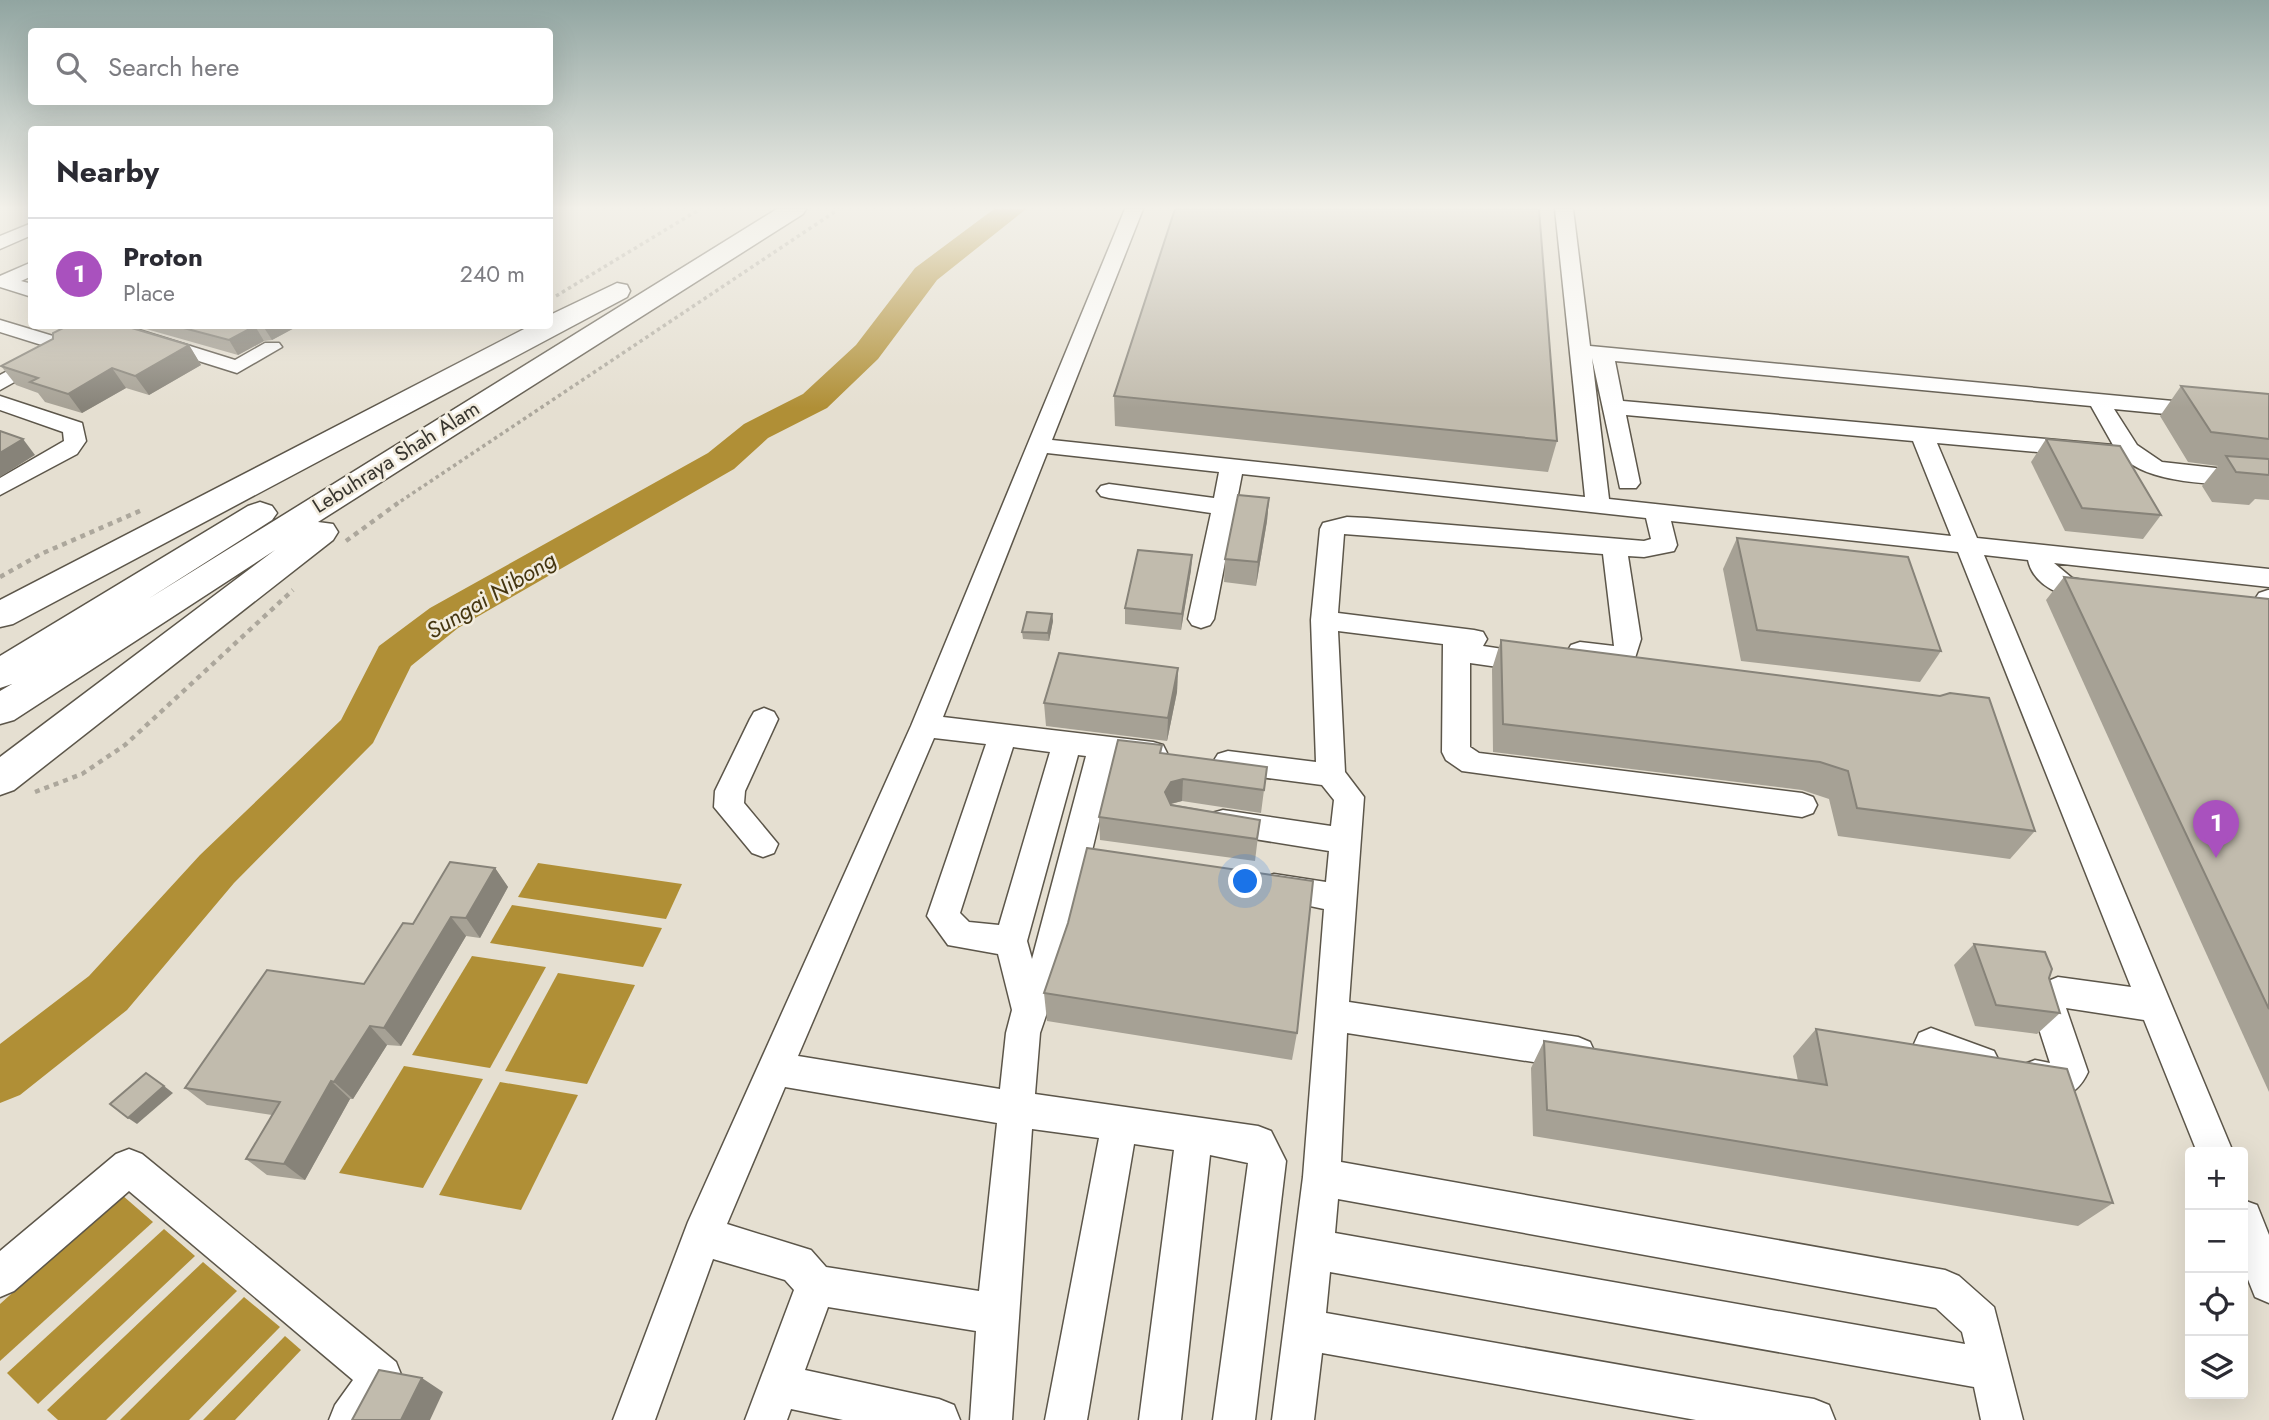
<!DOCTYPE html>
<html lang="en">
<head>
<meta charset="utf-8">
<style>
	:root { --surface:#fff; --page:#f2f2f3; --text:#2b2b33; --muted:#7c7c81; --line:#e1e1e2; --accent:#a951be }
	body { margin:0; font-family:Jost,sans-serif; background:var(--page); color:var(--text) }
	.controls { position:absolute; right:21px; bottom:21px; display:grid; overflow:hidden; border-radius:7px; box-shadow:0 7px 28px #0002 }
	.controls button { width:63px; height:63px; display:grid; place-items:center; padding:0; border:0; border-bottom:2px solid var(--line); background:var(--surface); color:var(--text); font:35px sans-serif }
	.you { position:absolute; left:1246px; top:882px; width:24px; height:24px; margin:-18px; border:5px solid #fff; border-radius:50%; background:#1a73e8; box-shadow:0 0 0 10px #1a73e833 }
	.badge { display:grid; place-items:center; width:46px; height:46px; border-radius:50%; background:var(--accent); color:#fff; font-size:23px; font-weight:700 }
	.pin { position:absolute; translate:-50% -58px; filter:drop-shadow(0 2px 4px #0008) }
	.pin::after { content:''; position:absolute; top:37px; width:24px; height:21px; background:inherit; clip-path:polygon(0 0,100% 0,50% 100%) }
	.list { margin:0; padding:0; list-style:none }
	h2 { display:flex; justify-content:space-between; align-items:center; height:91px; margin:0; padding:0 28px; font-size:30px }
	h2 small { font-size:23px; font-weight:400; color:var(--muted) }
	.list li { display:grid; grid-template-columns:46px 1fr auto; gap:21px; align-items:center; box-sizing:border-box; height:112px; padding:0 28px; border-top:2px solid var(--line) }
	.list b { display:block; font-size:26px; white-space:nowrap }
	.list p { margin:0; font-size:23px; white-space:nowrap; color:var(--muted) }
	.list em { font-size:23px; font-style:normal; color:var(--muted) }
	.icon { flex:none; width:38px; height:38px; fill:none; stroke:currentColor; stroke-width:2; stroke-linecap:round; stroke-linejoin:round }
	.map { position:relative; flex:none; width:2269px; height:1420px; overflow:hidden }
	.search { position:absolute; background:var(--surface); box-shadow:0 7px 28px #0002; left:28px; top:28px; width:525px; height:77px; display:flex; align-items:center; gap:18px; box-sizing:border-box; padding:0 24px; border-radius:7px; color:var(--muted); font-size:26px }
	.panel { position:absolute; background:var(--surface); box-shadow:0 7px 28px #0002; left:28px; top:126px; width:525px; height:203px; border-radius:7px }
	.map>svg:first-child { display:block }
	.water { fill:#b08f36 }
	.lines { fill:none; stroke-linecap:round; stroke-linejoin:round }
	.river { fill:#b08f36; fill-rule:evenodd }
	.minor-casing { stroke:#5c564a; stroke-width:3 }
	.highway-casing { stroke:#5c564a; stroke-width:3 }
	.path-far1 { stroke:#aca79c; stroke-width:3.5; stroke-dasharray:3.5 3.5; stroke-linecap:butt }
	.path { stroke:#aca79c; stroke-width:4.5; stroke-dasharray:5 5; stroke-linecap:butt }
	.minor { fill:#fff; fill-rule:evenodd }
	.highway { fill:#fff; fill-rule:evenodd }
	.wall { fill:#a6a195 }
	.shaded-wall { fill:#878379 }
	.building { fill:#c1bbad; stroke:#878379; stroke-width:2 }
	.labels { text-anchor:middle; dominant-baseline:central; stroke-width:5; stroke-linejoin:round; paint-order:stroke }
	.street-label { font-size:21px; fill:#37352f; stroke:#f2ecde }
	.water-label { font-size:23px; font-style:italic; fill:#443510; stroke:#f2ecde }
</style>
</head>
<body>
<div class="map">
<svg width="2269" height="1420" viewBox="0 0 2269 1420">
	<rect width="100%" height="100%" fill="#e5dfd1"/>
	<!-- water -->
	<g class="water">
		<polygon points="538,863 682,884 666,919 518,897"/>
		<polygon points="512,905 662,928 643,967 490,943"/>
		<polygon points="472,956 546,967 490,1068 412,1055"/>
		<polygon points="558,973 635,985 587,1084 505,1071"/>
		<polygon points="404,1066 483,1079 423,1188 339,1173"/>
		<polygon points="500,1082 578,1095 521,1210 439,1195"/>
		<polygon points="122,1195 153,1222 0,1361 0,1304"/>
		<polygon points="164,1229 195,1256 38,1404 7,1373"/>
		<polygon points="203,1262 237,1291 106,1420 58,1420 47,1410"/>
		<polygon points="244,1297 280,1327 189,1420 120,1420"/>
		<polygon points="285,1336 301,1350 235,1420 203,1420"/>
	</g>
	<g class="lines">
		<!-- river -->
		<polygon class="river" points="994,209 1026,209 937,280 878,359 827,408 768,438 734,469 458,628 411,666 373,743 234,883 127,1010 20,1095 0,1103 0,1044 89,976 200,855 341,720 379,646 430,608 708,453 744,424 803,394 856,345 915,268"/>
		<defs>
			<g id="minor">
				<path d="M 1125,209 L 1143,209 L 1052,440 L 1585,497 L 1555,209 L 1573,209 L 1590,346 L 2269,410 L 2269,424 L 2114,409 L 2137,445 L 2162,462 L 2269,474 L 2269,488 C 2229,484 2156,486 2126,460 L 1937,443 L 1977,538 L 2269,569 L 2269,587 L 2054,563 L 2072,578 L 2103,584 L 2107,590 L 2103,596 C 2075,604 2034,590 2028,560 L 1984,555 L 2233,1152 L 2197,1152 L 2144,1020 L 2066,1008 L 2088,1072 C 2074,1103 2051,1100 2022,1089 L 2017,1077 L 2022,1065 L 2035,1060 L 2050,1063 L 2029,998 L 2034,987 L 2058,977 L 2131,987 L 1958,552 L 1671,521 L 1677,545 L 1674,551 L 1644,557 L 1628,556 L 1641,639 L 1635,658 C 1614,668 1593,665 1571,659 L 1567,652 L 1571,645 L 1580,642 L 1614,646 L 1603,554 L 1344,534 L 1338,613 L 1474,630 L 1483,632 L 1487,639 L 1483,646 L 1543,655 L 1547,662 L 1543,669 L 1533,672 L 1470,663 L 1470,747 L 1479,753 L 1802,793 L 1813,797 L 1817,805 L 1813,813 L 1802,817 L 1462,771 L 1446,760 L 1442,752 L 1443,644 L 1338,631 L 1345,772 L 1364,797 L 1349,1002 L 1578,1037 L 1590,1042 L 1595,1053 L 1590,1064 L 1578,1069 L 1347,1033 L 1341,1162 L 1945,1270 L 1959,1276 L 1994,1307 L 2023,1420 L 1981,1420 L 1974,1387 L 1330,1272 L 1326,1313 L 1814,1399 L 1829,1405 L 1835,1420 L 1696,1420 L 1322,1353 L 1314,1420 L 1272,1420 L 1303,1177 L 1324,909 L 1263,896 L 1258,887 L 1263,878 L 1274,874 L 1326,882 L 1329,851 L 1223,834 L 1212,831 L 1208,822 L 1212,813 L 1223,810 L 1331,826 L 1334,800 L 1322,785 L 1228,773 L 1218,770 L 1213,762 L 1218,754 L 1228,751 L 1316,762 L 1311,620 L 1320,529 L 1323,523 L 1347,517 L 1367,518 L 1644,541 L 1651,539 L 1646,518 L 1242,474 L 1214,619 L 1210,625 L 1201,628 L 1192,625 L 1188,619 L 1211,513 L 1109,498 L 1101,496 L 1097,491 L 1101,486 L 1109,484 L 1214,498 L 1219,472 L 1047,453 L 943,717 L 1153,742 L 1163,745 L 1167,753 L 1163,761 L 1153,764 L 1114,759 L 1068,951 L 1040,1033 L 1035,1094 L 1258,1126 L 1271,1131 L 1286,1161 L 1255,1420 L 1213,1420 L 1248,1163 L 1210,1155 L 1181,1420 L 1139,1420 L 1174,1150 L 1134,1144 L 1087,1420 L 1045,1420 L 1099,1138 L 1032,1129 L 1012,1420 L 970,1420 L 976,1331 L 828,1307 L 805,1370 L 939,1399 L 954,1405 L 960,1420 L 843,1420 L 791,1409 L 787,1420 L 745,1420 L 794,1290 L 785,1280 L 713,1259 L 655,1420 L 613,1420 L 688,1222 L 911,726 ZM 1592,358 L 1620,488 L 1636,488 L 1640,483 L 1626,415 L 1913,441 L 1951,536 L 1609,499 ZM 1615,361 L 2091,406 L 2113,445 L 1623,401 ZM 934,738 L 986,744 L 927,916 L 948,945 L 998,954 L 1012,1010 L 1006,1033 L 1000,1089 L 798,1056 ZM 1013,747 L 1050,752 L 999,925 L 969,922 L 960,913 ZM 1078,755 L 1086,756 L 1032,959 L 1027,941 ZM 785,1087 L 997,1123 L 979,1291 L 826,1267 L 811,1250 L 727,1224 ZM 1338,1199 L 1936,1308 L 1962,1332 L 1965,1344 L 1335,1233 Z"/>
				<polygon points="32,223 32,235 0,249 0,236"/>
				<polygon points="32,262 32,276 21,281 32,284 32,297 0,287 0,276"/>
				<polygon points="0,320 63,339 66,343 63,355 0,390 0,375 43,352 45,346 0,332"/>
				<polygon points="97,326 126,326 235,360 265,343 279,343 282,347 237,373 100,330"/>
				<polygon points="0,396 82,423 86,441 77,454 0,495 0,478 64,441 63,432 0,410"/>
				<polygon points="2268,590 2269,590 2269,608 2259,605 2255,599 2259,593"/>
				<polygon points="764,708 774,712 778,719 745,791 744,803 778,844 774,853 763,857 752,853 714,807 715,791 750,719 754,712"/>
				<polygon points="1931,1028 1994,1051 2000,1063 1994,1075 1982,1079 1919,1055 1914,1044 1919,1033"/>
				<polygon points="129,1149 142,1154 396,1362 402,1377 376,1420 329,1420 335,1405 353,1380 129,1191 14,1291 0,1297 0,1251 116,1154"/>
				<polygon points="2243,1200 2257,1205 2269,1235 2269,1303 2255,1297 2243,1267"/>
			</g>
			<g id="highway">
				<polygon points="777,209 806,209 803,214 318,522 333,524 338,532 333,540 14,790 0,795 0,757 275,550 14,720 0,724 0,691 12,684 0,688 0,656 248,506 260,502 272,506 277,513 272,520 148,599"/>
				<polygon points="617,283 627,285 630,291 627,297 13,624 0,627 0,600 530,326 550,326 550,315"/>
			</g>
		</defs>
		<!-- minor casing -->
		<use href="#minor" class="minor-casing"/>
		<!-- highway casing -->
		<use href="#highway" class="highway-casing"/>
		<!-- path-far1 -->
		<g class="path-far1">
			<polyline points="556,296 700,209"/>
			<polyline points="395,505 839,209"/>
		</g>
		<!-- path -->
		<g class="path">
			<polyline points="346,541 398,503"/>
			<polyline points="0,577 41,554 142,510"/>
			<polyline points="35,792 82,774 125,745 293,590"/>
		</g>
		<!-- minor -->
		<use href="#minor" class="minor"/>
		<!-- highway -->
		<use href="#highway" class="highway"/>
	</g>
	<!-- wall -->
	<g class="wall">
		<polygon points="138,326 298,326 272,340 264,341 238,355 139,327"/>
		<polygon points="90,327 189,345 201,365 149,395 126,388 82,413 45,402 38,393 16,385 1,366"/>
		<polygon points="2181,386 2269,394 2269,500 2255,499 2249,505 2212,502 2202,486 2218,466 2188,462 2160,416"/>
		<polygon points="1114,396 1557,441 1548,472 1115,426"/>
		<polygon points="2046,439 2161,515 2143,539 2065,531 2031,462"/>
		<polygon points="1269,498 1267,521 1256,586 1224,582 1225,559"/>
		<polygon points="1737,538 1941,651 1920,682 1741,661 1723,569"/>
		<polygon points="1192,555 1191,570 1181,630 1125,624 1125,608"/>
		<polygon points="2064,577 2269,599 2269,1092 2046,600"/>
		<polygon points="1052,614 1053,621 1049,641 1023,639 1022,632"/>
		<polygon points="1501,640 2035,831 2010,859 1838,836 1829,799 1802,790 1493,752 1492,669"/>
		<polygon points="1178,668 1177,692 1167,741 1046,726 1044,703"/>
		<polygon points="1162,745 1161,753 1267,767 1261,813 1182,801 1171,804 1260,820 1255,861 1100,840 1099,817"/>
		<polygon points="495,868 508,887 480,938 466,936 401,1046 387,1045 353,1099 350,1099 305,1180 267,1175 246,1159 272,1115 207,1105 185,1088 364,984"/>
		<polygon points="1974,944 2049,978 2060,1013 2037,1034 1975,1026 1954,965"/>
		<polygon points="1044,993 1297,1033 1292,1060 1047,1021"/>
		<polygon points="1816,1029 2113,1203 2078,1226 1533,1136 1531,1068 1544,1041 1798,1081 1793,1056"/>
	</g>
	<!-- shaded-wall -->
	<g class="shaded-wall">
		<polygon points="255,326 264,341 238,355 229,340"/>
		<polygon points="263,326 298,326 272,340"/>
		<polygon points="189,345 201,365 149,395 135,376"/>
		<polygon points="112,368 126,388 82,413 68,394"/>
		<polygon points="23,439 35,455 0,477 0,453"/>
		<polygon points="1269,498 1267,521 1256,586 1258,562"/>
		<polygon points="1192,555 1191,570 1181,630 1182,614"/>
		<polygon points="1052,614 1053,621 1049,641 1048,633"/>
		<polygon points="1178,668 1177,692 1167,741 1168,718"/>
		<polygon points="1183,779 1182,801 1170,804 1165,792 1171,782"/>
		<polygon points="495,868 508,887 480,938 466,918"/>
		<polygon points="451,917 466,936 401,1046 384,1028"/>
		<polygon points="370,1026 387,1045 353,1099 334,1082"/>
		<polygon points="331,1081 350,1099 305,1180 284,1164"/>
		<polygon points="164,1086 173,1093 137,1124 128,1118"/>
		<polygon points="422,1378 443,1392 430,1420 401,1420"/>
	</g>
	<!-- building -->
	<g class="building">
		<polygon points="1175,209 1539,209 1557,441 1114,396"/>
		<polygon points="67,326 85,326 90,327 94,326 125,326 189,345 135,376 112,368 68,394 30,382 38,378 1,366 53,339 53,333"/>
		<polygon points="176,326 258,326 255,326 229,340"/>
		<polygon points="2181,386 2269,394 2269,439 2211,432"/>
		<polygon points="0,431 23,439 0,453"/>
		<polygon points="2046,439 2120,446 2161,515 2082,508"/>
		<polygon points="2226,456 2269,459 2269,475 2236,472"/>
		<polygon points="1238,495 1269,498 1258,562 1225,559"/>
		<polygon points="1737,538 1908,557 1941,651 1757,630"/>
		<polygon points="1138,550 1192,555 1182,614 1125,608"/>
		<polygon points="2064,577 2269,599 2269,1009"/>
		<polygon points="1027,612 1052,614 1048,633 1022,632"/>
		<polygon points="1501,640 1940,696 1950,693 1989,698 2035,831 1857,808 1848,771 1820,762 1503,724"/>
		<polygon points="1059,653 1178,668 1168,718 1044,703"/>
		<polygon points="1118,740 1162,745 1160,753 1267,767 1264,790 1183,779 1171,782 1165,792 1171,805 1260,820 1257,839 1099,817"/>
		<polygon points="1087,848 1313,881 1297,1033 1044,993 1068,923"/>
		<polygon points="450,862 495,868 466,918 451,917 384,1028 370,1026 334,1082 331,1081 284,1164 246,1159 280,1102 185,1088 267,970 364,984 403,923 413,924"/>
		<polygon points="1974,944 2045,952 2052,969 2049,978 2060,1013 1996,1005"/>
		<polygon points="1816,1029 2067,1069 2113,1203 1547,1110 1544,1041 1827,1085"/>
		<polygon points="146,1073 164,1086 128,1118 110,1104"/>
		<polygon points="379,1370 422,1378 401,1420 352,1420"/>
	</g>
	<!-- sky -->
	<linearGradient id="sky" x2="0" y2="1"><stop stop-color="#91a5a1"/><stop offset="0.51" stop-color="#f3f1ea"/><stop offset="1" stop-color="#f3f1ea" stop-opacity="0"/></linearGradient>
	<rect width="2269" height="408" fill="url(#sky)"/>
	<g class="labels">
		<!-- street labels -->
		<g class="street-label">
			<text transform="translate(396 457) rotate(-32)">Lebuhraya Shah Alam</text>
		</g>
		<!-- water labels -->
		<g class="water-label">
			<text transform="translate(491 595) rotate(-31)">Sungai Nibong</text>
		</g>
	</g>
</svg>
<div class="controls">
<button>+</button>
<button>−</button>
<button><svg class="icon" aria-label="locate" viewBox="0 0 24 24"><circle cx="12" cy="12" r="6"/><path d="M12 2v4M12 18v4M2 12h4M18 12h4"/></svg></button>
<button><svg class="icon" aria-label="layers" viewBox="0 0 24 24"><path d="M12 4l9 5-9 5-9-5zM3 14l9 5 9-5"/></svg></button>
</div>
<div class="you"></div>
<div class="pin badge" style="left:2216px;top:858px">1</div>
<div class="search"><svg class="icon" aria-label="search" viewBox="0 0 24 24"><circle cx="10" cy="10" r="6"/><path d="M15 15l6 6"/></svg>Search here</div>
<section class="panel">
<h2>Nearby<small></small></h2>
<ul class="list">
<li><span class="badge">1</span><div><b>Proton</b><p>Place</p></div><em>240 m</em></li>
</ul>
</section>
</div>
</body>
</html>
